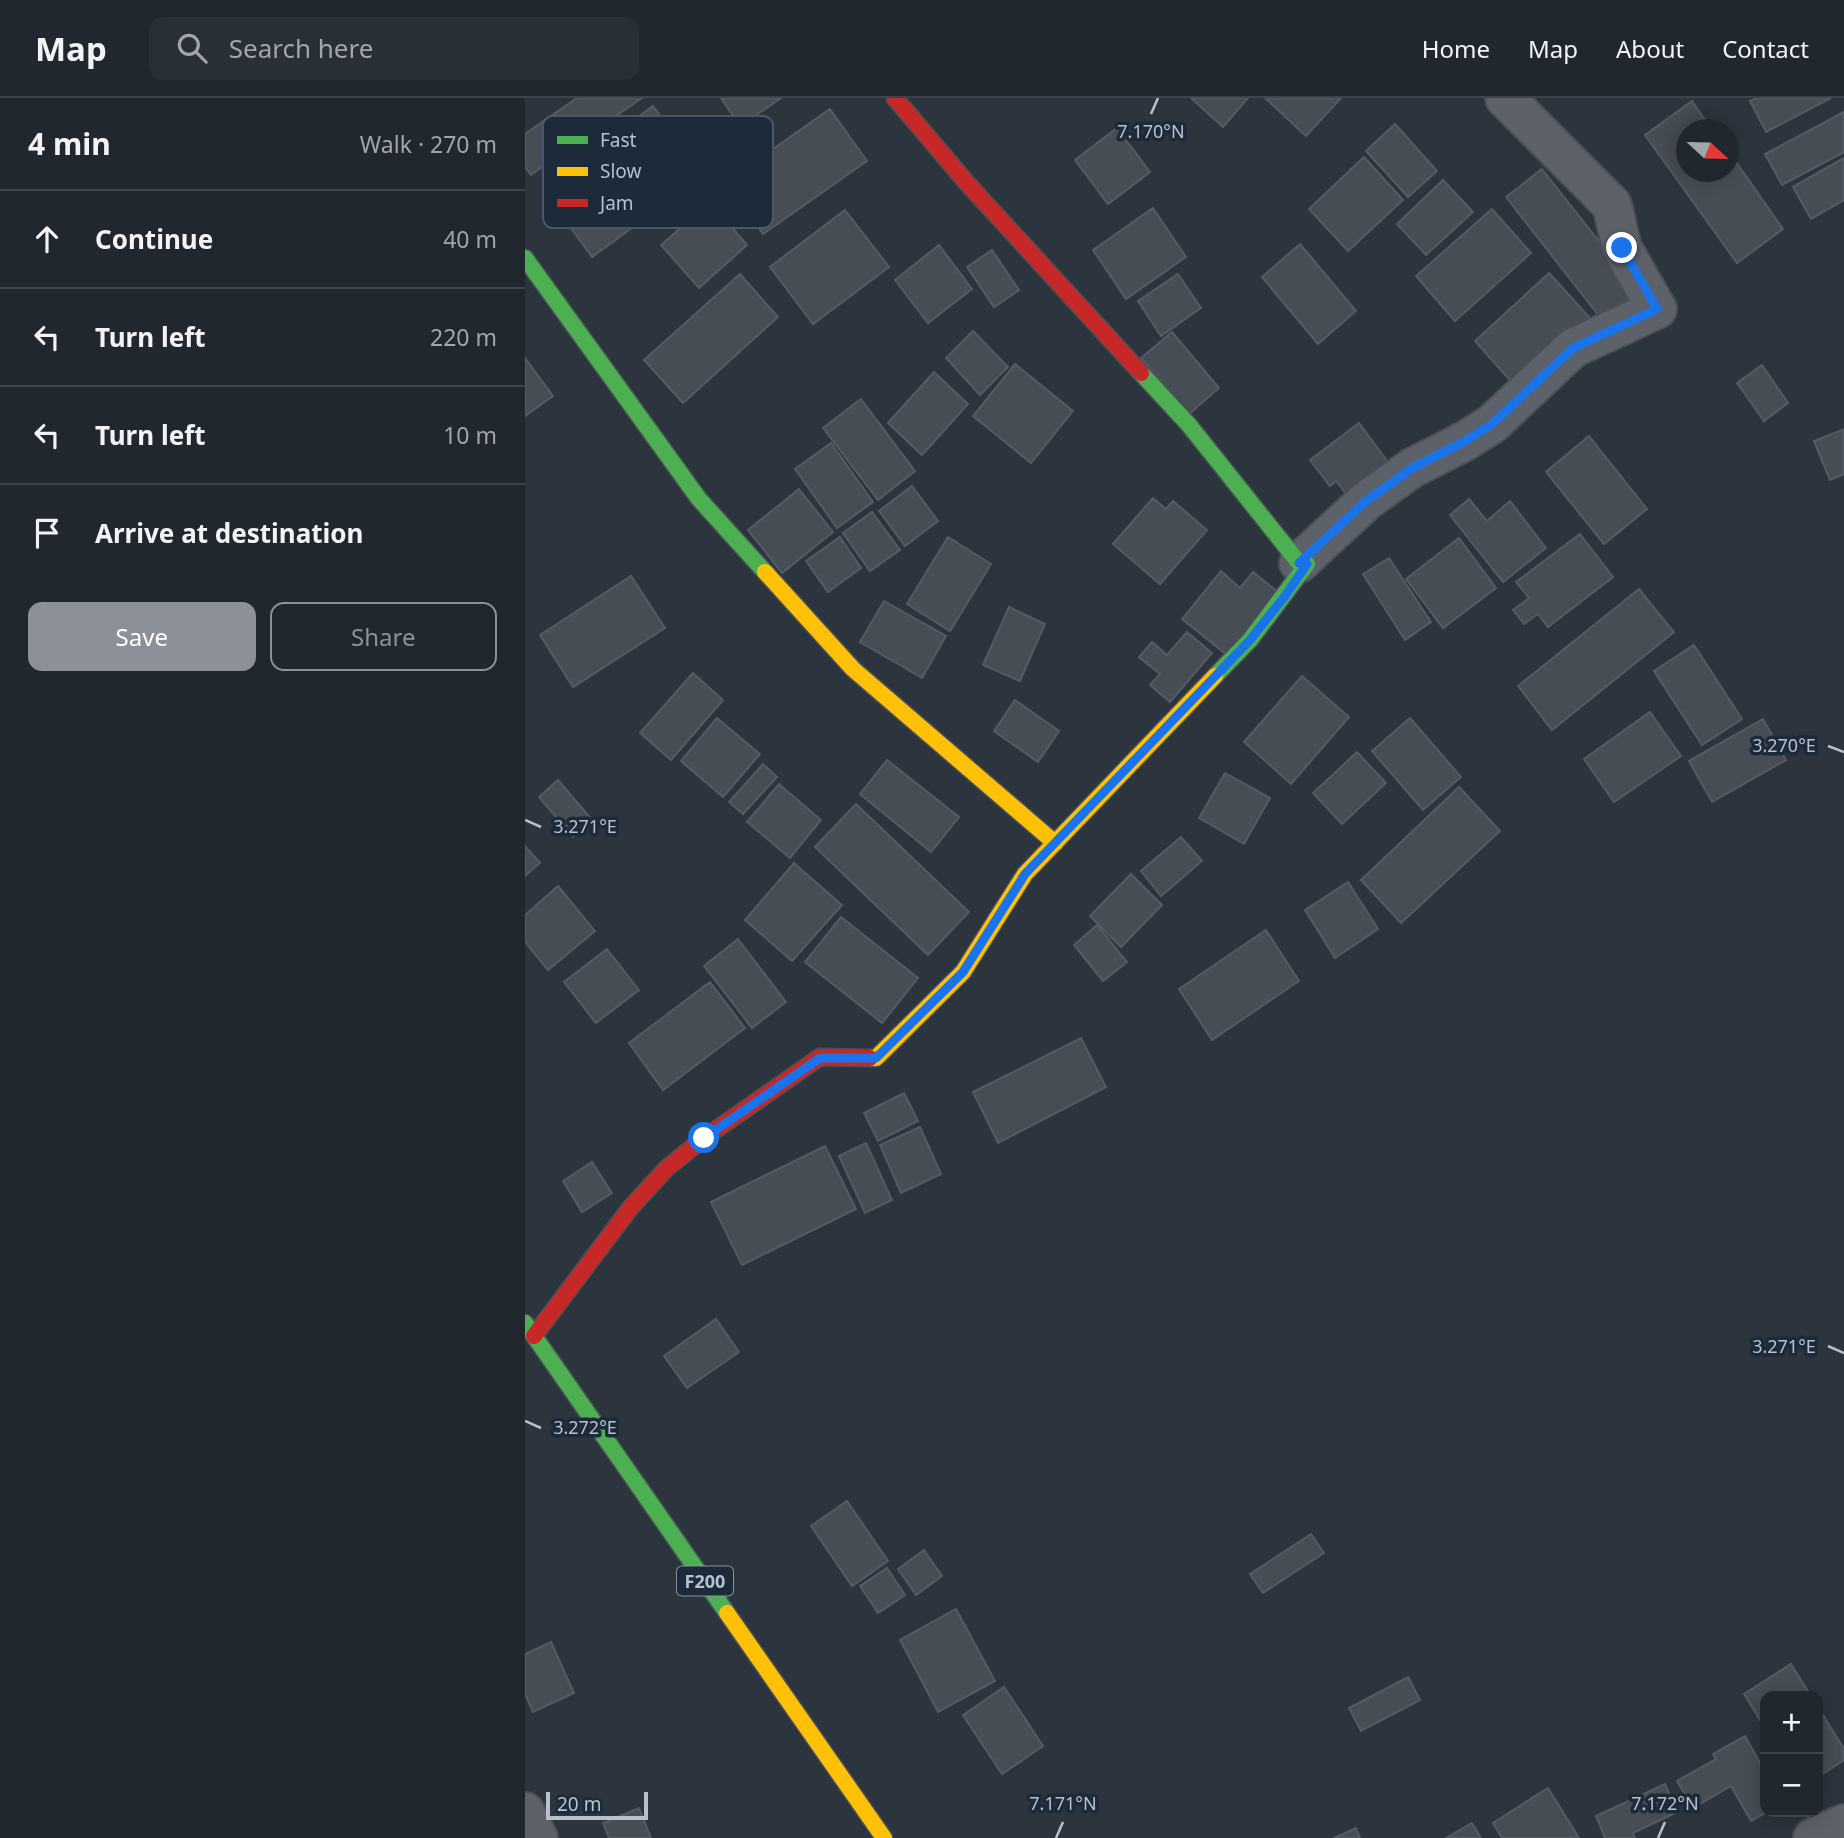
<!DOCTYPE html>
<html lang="en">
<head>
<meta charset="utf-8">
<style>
	:root { --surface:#21272e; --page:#292f36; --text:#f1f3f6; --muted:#a2a5aa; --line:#3e444a; --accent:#8c9099 }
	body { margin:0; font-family:"Noto Sans",sans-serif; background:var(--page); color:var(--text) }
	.controls { position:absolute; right:21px; bottom:21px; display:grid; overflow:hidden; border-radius:14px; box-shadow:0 4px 18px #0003 }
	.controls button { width:63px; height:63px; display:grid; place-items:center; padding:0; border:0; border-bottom:2px solid var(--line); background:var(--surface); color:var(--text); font:35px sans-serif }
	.compass { position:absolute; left:1151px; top:21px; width:63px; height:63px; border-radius:50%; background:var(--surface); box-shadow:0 4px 18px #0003; rotate:112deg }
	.scale { position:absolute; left:21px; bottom:18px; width:102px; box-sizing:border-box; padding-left:7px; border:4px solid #b6c0ce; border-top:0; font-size:19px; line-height:24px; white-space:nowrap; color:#b6c0ce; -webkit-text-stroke:5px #1d2a3a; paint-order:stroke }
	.stop { position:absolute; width:21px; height:21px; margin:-16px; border:5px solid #1a73e8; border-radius:50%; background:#fff }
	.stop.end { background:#1a73e8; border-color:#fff; box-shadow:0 2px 7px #0008 }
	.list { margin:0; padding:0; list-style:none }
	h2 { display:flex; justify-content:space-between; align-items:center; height:91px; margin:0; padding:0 28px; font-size:30px }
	h2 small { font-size:23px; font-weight:400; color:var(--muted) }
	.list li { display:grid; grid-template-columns:46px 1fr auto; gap:21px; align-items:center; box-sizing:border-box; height:98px; padding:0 28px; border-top:2px solid var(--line) }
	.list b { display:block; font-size:26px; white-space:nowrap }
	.list em { font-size:23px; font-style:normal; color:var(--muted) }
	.actions { display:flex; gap:14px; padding:21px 28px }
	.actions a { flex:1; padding:16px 0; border:2px solid var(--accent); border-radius:14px; text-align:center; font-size:24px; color:var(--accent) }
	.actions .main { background:var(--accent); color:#fff }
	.icon { flex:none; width:38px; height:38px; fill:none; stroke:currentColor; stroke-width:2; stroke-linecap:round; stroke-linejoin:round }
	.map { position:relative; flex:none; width:1319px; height:1740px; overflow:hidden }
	header { display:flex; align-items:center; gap:42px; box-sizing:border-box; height:98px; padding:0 35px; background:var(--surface); border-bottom:2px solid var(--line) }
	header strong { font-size:33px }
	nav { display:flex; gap:38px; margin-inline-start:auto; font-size:24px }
	.search { width:490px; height:63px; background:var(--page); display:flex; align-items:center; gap:18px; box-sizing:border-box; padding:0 24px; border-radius:14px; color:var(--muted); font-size:26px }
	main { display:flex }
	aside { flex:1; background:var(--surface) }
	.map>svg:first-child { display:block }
	.building { fill:#474d55; stroke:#545b65; stroke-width:2 }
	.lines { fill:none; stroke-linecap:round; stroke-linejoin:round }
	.street-casing { stroke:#4b5057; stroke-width:42 }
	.fast-casing { stroke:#4b5057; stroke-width:19 }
	.slow-casing { stroke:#4b5057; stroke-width:19 }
	.jam-casing { stroke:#4b5057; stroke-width:19 }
	.street { stroke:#5d626a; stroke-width:38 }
	.fast { stroke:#4caf50; stroke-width:16 }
	.slow { stroke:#ffc107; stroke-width:16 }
	.jam { stroke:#c62828; stroke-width:16 }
	.route { stroke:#1a73e8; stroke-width:9 }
	.ticks { fill:none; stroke:#b6c0ce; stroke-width:2.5 }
	.labels { text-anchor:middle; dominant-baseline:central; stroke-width:7; stroke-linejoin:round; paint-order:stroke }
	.shield { fill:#1d2a3a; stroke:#8893a2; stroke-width:2 }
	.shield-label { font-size:18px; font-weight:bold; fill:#b6c0ce }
	.key { fill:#1d2a3a; stroke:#4b5766; stroke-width:2 }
	.key-label { font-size:19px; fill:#b6c0ce }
	.ticks-label { font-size:18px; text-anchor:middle; fill:#b6c0ce; stroke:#1d2a3a; stroke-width:7; stroke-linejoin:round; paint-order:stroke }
</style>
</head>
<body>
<header>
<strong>Map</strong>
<div class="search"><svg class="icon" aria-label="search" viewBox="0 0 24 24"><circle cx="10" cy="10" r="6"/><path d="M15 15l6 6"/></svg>Search here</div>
<nav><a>Home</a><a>Map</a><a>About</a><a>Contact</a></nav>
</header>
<main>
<aside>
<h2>4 min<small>Walk · 270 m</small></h2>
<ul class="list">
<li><svg class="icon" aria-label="ahead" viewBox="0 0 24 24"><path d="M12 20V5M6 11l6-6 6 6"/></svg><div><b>Continue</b></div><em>40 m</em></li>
<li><svg class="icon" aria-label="left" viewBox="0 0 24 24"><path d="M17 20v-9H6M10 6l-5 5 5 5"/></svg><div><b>Turn left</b></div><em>220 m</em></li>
<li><svg class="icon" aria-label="left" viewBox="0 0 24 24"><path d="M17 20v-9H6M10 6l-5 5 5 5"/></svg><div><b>Turn left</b></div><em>10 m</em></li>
<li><svg class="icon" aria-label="arrive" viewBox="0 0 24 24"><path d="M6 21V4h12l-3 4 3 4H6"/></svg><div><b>Arrive at destination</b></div></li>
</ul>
<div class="actions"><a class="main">Save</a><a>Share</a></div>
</aside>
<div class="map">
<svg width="1319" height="1740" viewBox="0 0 1319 1740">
	<rect width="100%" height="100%" fill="#2c343d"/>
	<!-- building -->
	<g class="building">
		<polygon points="52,0 117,0 6,77 0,69 0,36"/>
		<polygon points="196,0 256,0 215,28"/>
		<polygon points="666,0 723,0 698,29"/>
		<polygon points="740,0 816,0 781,38"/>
		<polygon points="1231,0 1306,0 1241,34 1225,3"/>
		<polygon points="1167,3 1187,32 1162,32 1162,74 1204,74 1204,54 1258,131 1212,165 1120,37"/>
		<polygon points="128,8 148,34 38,115 19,89"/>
		<polygon points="305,11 342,63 238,136 201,84"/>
		<polygon points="1319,14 1319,54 1257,87 1240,56"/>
		<polygon points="870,26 912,73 883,99 841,53"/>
		<polygon points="592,30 625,74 583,106 550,62"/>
		<polygon points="839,59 878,102 823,153 784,111"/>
		<polygon points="1319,60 1319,102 1286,121 1268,89"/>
		<polygon points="1017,71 1114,194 1078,223 981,99"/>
		<polygon points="918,82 948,114 901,157 872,126"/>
		<polygon points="101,83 126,116 67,159 43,126"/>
		<polygon points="185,104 222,147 174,190 136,147"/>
		<polygon points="628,110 661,159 601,201 568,152"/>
		<polygon points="967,111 1006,155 930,223 891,178"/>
		<polygon points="320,112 364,169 288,226 245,169"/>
		<polygon points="775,146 831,213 793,246 737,179"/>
		<polygon points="414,147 447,191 403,225 370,182"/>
		<polygon points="467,152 494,192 469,209 442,169"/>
		<polygon points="1024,175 1065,220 990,288 950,243"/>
		<polygon points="215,176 253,219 158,305 119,262"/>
		<polygon points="653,176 676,210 636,238 613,203"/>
		<polygon points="448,233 483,269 455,297 421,260"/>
		<polygon points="647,234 694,290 664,316 616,260"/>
		<polygon points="0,260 28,298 0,318"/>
		<polygon points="490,266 548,313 506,365 448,318"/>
		<polygon points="1237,267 1263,305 1239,323 1212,285"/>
		<polygon points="409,274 443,306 397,357 363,325"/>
		<polygon points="336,301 390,373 353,402 298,330"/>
		<polygon points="834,325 872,376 830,407 811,383 805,388 785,362"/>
		<polygon points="1319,331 1319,376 1305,382 1289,343"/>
		<polygon points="1064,338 1122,411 1079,446 1021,374"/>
		<polygon points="306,345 348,404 312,430 270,371"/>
		<polygon points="387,388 413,423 380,448 354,413"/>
		<polygon points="274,391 308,434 257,475 223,432"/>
		<polygon points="628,400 641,411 648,403 682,432 635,486 588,446"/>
		<polygon points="944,401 962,423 985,403 1021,450 978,484 925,417"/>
		<polygon points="347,414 375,452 345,473 318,435"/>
		<polygon points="1055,436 1088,479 1023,529 1013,516 999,526 988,512 1004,500 991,484"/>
		<polygon points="315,439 336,470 303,494 281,463"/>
		<polygon points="423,439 466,466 425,533 382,506"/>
		<polygon points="934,440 971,490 918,530 881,481"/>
		<polygon points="864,460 906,524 880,542 838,476"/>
		<polygon points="696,473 715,490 728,474 754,495 702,557 657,521"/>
		<polygon points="106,478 140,530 48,589 15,537"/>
		<polygon points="1114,491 1149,534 1027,632 993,588"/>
		<polygon points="359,503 421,538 397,580 335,544"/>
		<polygon points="484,509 520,526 495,583 458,567"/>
		<polygon points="662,534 687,555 645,604 625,587 635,576 614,559 627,544 642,557"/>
		<polygon points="1169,547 1217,621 1177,647 1129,573"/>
		<polygon points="168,575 198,602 146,662 115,635"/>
		<polygon points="777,578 824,619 766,686 719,644"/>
		<polygon points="490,602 534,633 513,664 469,633"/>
		<polygon points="1125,614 1156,658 1089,704 1059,661"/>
		<polygon points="192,620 235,656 198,699 156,663"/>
		<polygon points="885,620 936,679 898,712 847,653"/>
		<polygon points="1238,621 1261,662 1187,704 1164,663"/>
		<polygon points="832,654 861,685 817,726 788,695"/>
		<polygon points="362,662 434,719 406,754 335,696"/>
		<polygon points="238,666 252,679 218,716 204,704"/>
		<polygon points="700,675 745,700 719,746 674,720"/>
		<polygon points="33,682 67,722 48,739 14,699"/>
		<polygon points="254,686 296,722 265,760 222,724"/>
		<polygon points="934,689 975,733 876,825 836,782"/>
		<polygon points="331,706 444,814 403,857 290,749"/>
		<polygon points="656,739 677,763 636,798 616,773"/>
		<polygon points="0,748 15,765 0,778"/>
		<polygon points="269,765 317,807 267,863 220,822"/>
		<polygon points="606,776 637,807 596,849 565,818"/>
		<polygon points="823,784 853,831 810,860 780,812"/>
		<polygon points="33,788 70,833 23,872 0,844 0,817"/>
		<polygon points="316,819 393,880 357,925 280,864"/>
		<polygon points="572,827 602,864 578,883 549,847"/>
		<polygon points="741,832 774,883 687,942 654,891"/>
		<polygon points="213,841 261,904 227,930 179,868"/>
		<polygon points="82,851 114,892 71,925 39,884"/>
		<polygon points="185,884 220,930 138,992 104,945"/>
		<polygon points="556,940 581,989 473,1045 448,994"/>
		<polygon points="379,995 393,1023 353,1043 339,1015"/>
		<polygon points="395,1029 416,1076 376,1095 355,1047"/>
		<polygon points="341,1045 367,1102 340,1115 314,1058"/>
		<polygon points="300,1048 331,1111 217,1167 186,1104"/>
		<polygon points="67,1064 87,1095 57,1114 38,1083"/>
		<polygon points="191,1221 214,1254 162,1290 139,1258"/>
		<polygon points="322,1403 363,1463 327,1488 286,1428"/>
		<polygon points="786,1436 799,1455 738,1495 725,1476"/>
		<polygon points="399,1452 417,1478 391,1497 373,1471"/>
		<polygon points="362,1470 380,1497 353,1515 335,1488"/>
		<polygon points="431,1511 470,1583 413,1614 375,1542"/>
		<polygon points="26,1544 49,1595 8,1614 0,1596 0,1556"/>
		<polygon points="1266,1566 1286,1598 1240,1598 1240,1630 1219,1596"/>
		<polygon points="883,1579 895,1602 836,1633 824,1610"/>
		<polygon points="479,1589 518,1648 477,1676 438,1617"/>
		<polygon points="1293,1609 1319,1651 1319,1662 1293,1679"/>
		<polygon points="1220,1638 1240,1674 1242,1714 1226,1723 1206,1688 1168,1710 1152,1683 1191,1661 1188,1656"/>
		<polygon points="1140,1686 1152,1714 1108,1735 1110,1740 1080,1740 1071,1718"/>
		<polygon points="1023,1690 1054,1740 977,1740 968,1725"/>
		<polygon points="114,1710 126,1740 84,1740 78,1725"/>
		<polygon points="947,1725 956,1740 921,1740"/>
		<polygon points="831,1730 835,1740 809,1740"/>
	</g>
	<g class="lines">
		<defs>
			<g id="street">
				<polyline points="774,465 841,403 887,370 940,343 967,326 1048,250 1132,211 1097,150 1087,107 980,0"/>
				<polyline points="0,1714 13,1740"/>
				<polyline points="1288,1740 1319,1726"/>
			</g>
			<g id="fast">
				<polyline points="0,160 174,401 240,474"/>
				<polyline points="616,275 664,327 774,465 782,466 725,542 690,578"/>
				<polyline points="0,1225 202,1515"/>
			</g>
			<g id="slow">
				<polyline points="240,474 328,571 530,745"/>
				<polyline points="345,960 351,960 438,874 500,776 690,578"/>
				<polyline points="202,1515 359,1740"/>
			</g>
			<g id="jam">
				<polyline points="370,0 441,84 616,275"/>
				<polyline points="9,1238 106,1109 142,1070 179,1040 295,959 345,960"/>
			</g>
		</defs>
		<!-- street casing -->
		<use href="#street" class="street-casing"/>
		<!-- fast casing -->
		<use href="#fast" class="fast-casing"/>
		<!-- slow casing -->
		<use href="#slow" class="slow-casing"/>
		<!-- jam casing -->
		<use href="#jam" class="jam-casing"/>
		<!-- street -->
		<use href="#street" class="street"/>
		<!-- fast -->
		<use href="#fast" class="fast"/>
		<!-- slow -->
		<use href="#slow" class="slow"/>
		<!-- jam -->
		<use href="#jam" class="jam"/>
	</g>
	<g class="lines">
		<!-- route -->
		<polyline class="route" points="179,1040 295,960 351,960 438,874 500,776 725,542 760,498 782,466 774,465 841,403 887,370 940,343 967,326 1048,250 1132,211 1097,150"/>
	</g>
	<!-- ticks -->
	<path class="ticks" d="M 626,16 L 633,0M 1303,648 L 1319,654M 0,722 L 16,729M 1303,1248 L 1319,1255M 0,1323 L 16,1330M 531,1740 L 538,1724M 1133,1740 L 1140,1724"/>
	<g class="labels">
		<!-- shield labels -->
		<rect class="shield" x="152" y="1468.5" width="56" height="29" rx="5"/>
		<g class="shield-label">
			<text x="180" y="1483">F200</text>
		</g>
	</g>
	<!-- legend -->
	<rect x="18" y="18" width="230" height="112" rx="10" class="key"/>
	<rect x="32" y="38" width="31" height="8" fill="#4caf50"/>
	<rect x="32" y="69" width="31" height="9" fill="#ffc107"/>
	<rect x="32" y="101" width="31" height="8" fill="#c62828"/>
	<g class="key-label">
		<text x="75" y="49">Fast</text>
		<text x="75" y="80">Slow</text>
		<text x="75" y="112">Jam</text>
	</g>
	<g class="ticks-label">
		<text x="626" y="40">7.170°N</text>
		<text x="1259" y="654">3.270°E</text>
		<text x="60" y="735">3.271°E</text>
		<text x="1259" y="1255">3.271°E</text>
		<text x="60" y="1336">3.272°E</text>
		<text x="538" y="1712">7.171°N</text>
		<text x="1140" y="1712">7.172°N</text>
	</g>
</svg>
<div class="controls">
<button>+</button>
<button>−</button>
</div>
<svg class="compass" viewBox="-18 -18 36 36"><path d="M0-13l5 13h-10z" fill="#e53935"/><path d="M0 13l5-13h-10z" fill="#a2a5aa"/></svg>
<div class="scale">20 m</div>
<div class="stop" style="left:179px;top:1040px"></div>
<div class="stop end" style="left:1097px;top:150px"></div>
</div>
</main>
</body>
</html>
